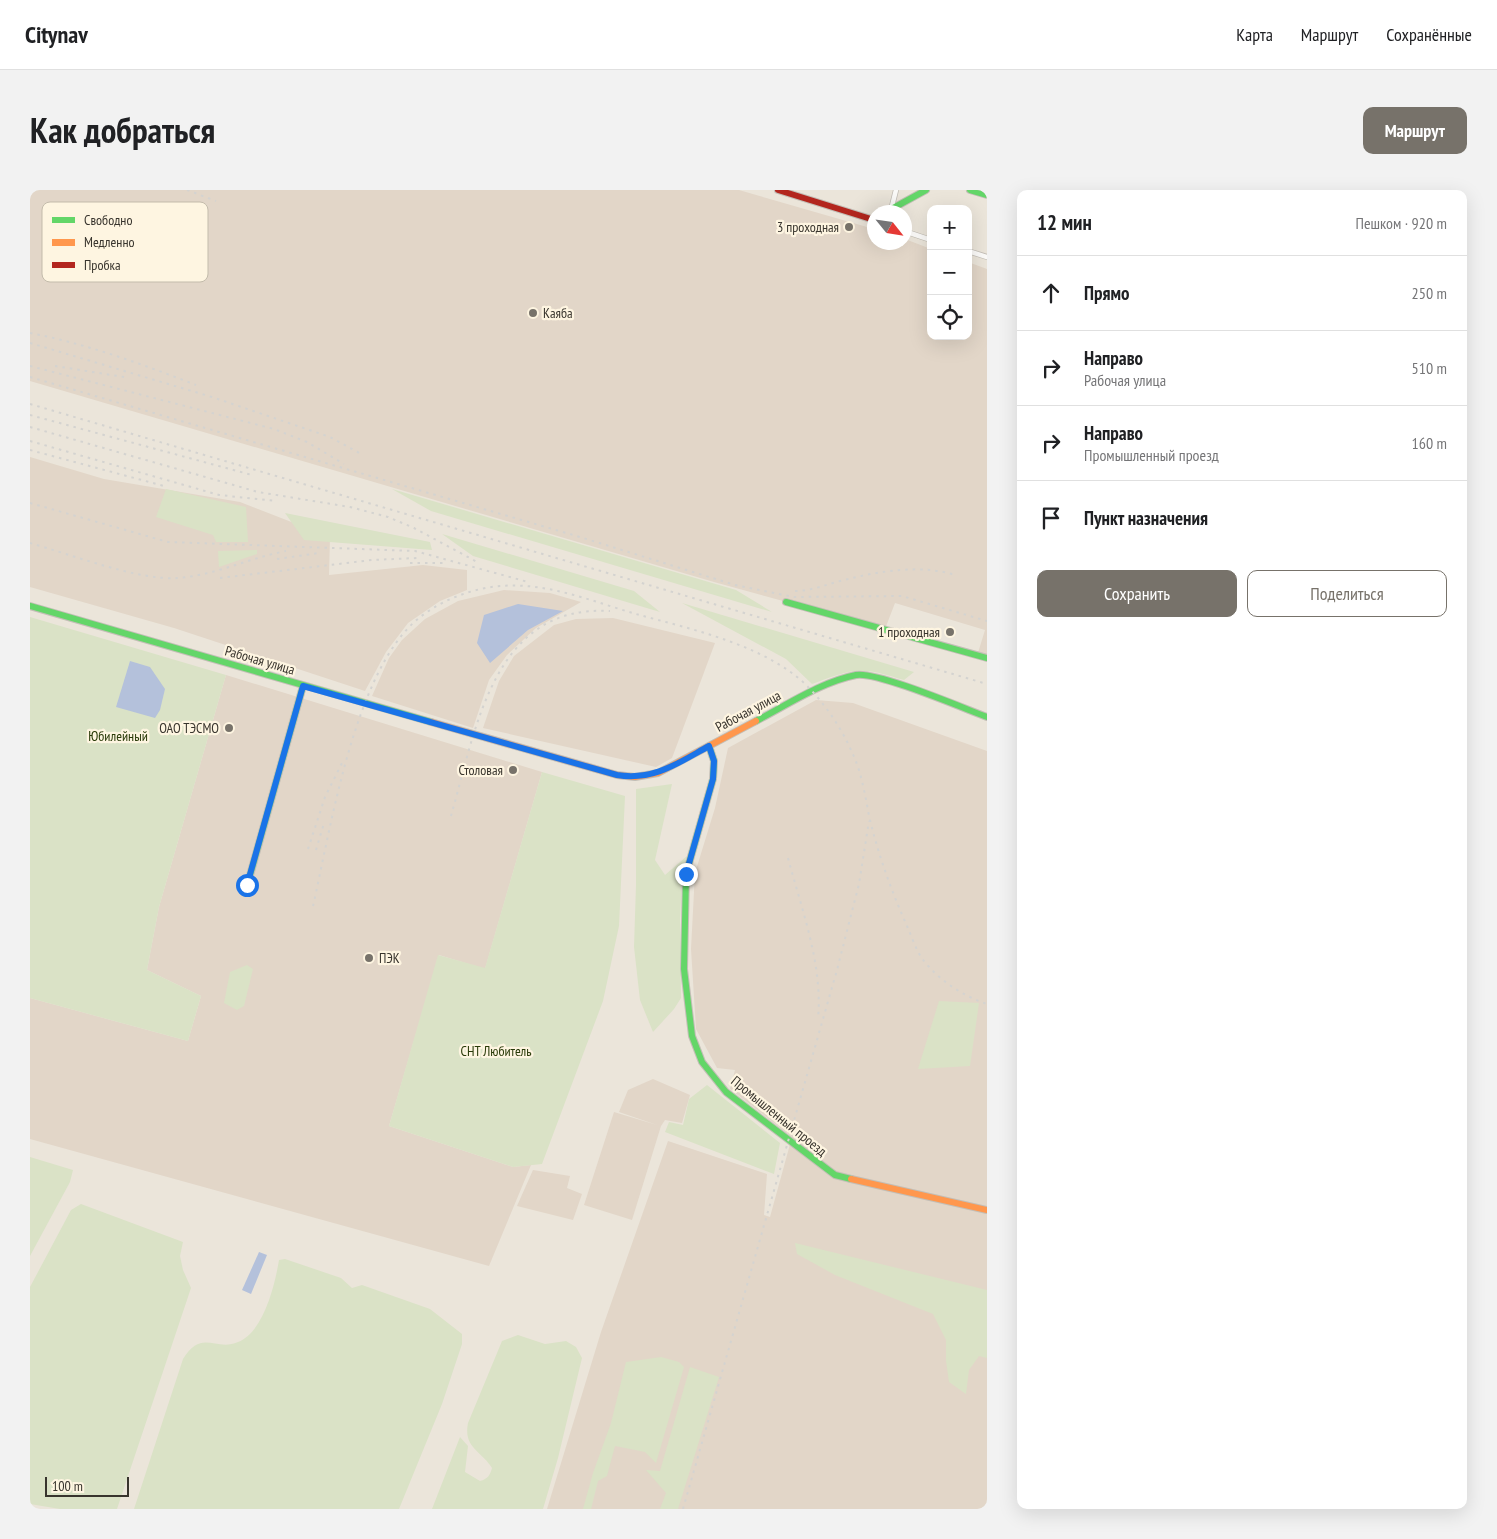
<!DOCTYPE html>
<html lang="ru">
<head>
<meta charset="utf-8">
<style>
	:root { --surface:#fff; --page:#f2f2f2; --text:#202124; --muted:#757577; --line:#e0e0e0; --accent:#77726a }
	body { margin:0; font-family:"PT Sans Narrow",sans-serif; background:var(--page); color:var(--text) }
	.controls { position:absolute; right:15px; top:15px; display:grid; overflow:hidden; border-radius:10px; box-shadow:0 5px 20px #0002 }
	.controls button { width:45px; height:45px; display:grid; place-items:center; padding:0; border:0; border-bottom:1px solid var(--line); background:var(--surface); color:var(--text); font:25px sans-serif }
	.compass { position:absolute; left:837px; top:15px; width:45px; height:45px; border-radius:50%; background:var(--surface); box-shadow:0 5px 20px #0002; rotate:120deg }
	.scale { position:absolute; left:15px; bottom:12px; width:84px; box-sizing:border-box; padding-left:5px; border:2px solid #38342d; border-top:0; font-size:14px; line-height:18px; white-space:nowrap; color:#38342d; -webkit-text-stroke:4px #fef5e1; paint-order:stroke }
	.stop { position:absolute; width:15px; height:15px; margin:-11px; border:4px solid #1a73e8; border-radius:50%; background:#fff }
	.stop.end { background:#1a73e8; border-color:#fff; box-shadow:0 1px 5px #0008 }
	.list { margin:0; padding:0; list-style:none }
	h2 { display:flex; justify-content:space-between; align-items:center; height:65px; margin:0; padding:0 20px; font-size:21px }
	h2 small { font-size:16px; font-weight:400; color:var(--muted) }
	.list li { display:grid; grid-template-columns:32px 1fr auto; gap:15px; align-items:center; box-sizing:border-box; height:75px; padding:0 20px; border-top:1px solid var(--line) }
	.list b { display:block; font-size:19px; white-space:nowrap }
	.list p { margin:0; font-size:16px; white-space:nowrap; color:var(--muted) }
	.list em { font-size:16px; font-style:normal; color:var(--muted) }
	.actions { display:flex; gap:10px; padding:15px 20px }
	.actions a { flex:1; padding:11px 0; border:1px solid var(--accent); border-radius:10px; text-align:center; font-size:18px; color:var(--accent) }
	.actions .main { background:var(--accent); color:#fff }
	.icon { flex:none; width:28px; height:28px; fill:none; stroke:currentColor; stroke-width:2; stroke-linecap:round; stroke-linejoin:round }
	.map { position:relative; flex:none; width:957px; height:1319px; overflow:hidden; border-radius:10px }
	header { display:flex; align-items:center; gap:30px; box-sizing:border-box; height:70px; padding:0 25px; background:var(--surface); border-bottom:1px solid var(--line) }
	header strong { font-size:24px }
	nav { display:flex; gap:28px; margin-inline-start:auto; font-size:18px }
	.intro { display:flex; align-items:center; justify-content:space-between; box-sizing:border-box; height:120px; padding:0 30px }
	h1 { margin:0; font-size:35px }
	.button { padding:12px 22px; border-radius:10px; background:var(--accent); color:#fff; font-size:18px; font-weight:700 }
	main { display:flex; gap:30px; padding:0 30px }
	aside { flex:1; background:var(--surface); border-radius:10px; box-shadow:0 5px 20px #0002 }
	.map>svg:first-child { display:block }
	.industrial { fill:#e2d6c8 }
	.green { fill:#dae2c6 }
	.water { fill:#b4c1db }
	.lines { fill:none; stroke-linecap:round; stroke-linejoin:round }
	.street-casing { stroke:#c3beb6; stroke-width:6 }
	.fast-casing { stroke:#c3beb6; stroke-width:8 }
	.slow-casing { stroke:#c3beb6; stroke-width:8 }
	.jam-casing { stroke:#c3beb6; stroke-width:8 }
	.street { stroke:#fcfbf9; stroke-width:4.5 }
	.fast { stroke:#63d668; stroke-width:6 }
	.slow { stroke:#ff974d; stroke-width:6 }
	.jam { stroke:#b3261e; stroke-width:6 }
	.rail { stroke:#d4d3d0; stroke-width:2; stroke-dasharray:2.5 5; stroke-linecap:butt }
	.route { stroke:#1a73e8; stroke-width:6 }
	.poi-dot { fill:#77726a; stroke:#fef5e1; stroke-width:2 }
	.labels { text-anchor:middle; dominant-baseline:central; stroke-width:4.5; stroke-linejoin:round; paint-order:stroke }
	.poi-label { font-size:14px; fill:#38342d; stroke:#fef5e1; text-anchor:end }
	.street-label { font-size:14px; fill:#38342d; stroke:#fef5e1 }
	.park-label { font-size:14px; fill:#293a08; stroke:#fef5e1 }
	.key { fill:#fef5e1; stroke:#c3bbab; stroke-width:1 }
	.key-label { font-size:14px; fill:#38342d }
</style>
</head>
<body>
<header>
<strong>Citynav</strong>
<nav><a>Карта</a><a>Маршрут</a><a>Сохранённые</a></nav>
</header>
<div class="intro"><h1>Как добраться</h1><a class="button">Маршрут</a></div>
<main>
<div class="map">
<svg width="957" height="1319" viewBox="0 0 957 1319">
	<rect width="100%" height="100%" fill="#ebe5da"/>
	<!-- industrial -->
	<g class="industrial">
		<polygon points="0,0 709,0 844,39 844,52 874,52 875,49 901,59 901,146 938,146 938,72 957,79 957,469 947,466 955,440 865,413 855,439 684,392 0,191"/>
		<polygon points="0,267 74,289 210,312 300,347 299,385 393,375 437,380 437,400 410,411 378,433 356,462 335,501 144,438 0,397"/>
		<polygon points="474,400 520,403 551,412 506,438 477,465 459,490 443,538 342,506 359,468 372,450 395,429 428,411"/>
		<polygon points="583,428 685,453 642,568 626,577 453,538 469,491 484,466 524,435 546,429"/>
		<polygon points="196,485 512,582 455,779 409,765 359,936 483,977 501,975 459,1076 0,949 0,808 158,851 171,806 117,780 129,717"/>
		<polygon points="786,510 823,513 957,561 957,1319 517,1319 571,1142 638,951 737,984 734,1025 740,1027 762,947 700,899 705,880 687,878 666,839 661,759 665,683 685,618 698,558"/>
		<polygon points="623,889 660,905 652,933 635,930 631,936 602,1030 554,1015 584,922 627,935 589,922 598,900"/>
		<polygon points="503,980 540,986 537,998 552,1004 543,1030 487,1016"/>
	</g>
	<!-- green -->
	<g class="green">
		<polygon points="136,299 216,317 218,352 186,352 183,345 126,327"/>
		<polygon points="362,299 706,400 742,422 401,321"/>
		<polygon points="255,323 400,352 402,360 274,350"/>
		<polygon points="412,344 604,401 630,422 443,366"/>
		<polygon points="227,360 227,364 189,377 188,361"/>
		<path d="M 652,413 L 884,482 L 874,490 C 830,476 825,478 782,494 L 756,469 Z"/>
		<polygon points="0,427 196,485 129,717 117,780 171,806 158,851 0,808"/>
		<polygon points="512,582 595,606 589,736 573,811 512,974 483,977 359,936 408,765 455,778"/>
		<polygon points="642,594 625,670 635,685 657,666 652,686 650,732 651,808 644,819 623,842 610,810 604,757 606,695 606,599"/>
		<polygon points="217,775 223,779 214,816 207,820 194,813 200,782"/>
		<polygon points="909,811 949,813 940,876 888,879"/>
		<polygon points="677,895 750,953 744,984 635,942 639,932 653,935 659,909"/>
		<polygon points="0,967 43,980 40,992 0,1066"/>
		<polygon points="51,1014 153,1052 150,1066 153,1080 161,1098 87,1319 30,1319 0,1314 0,1097 41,1020"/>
		<polygon points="765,1053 957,1100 957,1168 949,1166 939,1180 936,1204 919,1192 916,1171 916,1150 903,1124 805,1085 767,1064"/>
		<path d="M 255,1069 L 311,1088 L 322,1098 L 332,1095 L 400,1119 L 432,1144 L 432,1154 L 412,1214 L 369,1319 L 104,1319 L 153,1169 C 172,1138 185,1162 208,1152 C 234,1142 245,1094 249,1070 Z"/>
		<path d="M 488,1145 L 515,1154 L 536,1151 L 546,1157 L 552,1168 L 528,1268 L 513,1319 L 402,1319 L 430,1247 L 438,1256 L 435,1282 L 450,1291 C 458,1289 460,1285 462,1278 C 452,1261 433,1258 438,1233 L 472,1151 Z"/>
		<polygon points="631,1167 649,1172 654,1177 626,1273 615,1262 585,1256 577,1286 568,1291 561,1319 553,1319 563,1283 581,1233 596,1172"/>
		<polygon points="660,1177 689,1187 648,1319 630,1319 636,1303 616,1280 630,1281"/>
	</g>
	<!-- water -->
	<g class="water">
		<polygon points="488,414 533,421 498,440 460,473 447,453 454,425"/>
		<polygon points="100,471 120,477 135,499 130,520 125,528 86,517"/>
		<polygon points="229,1062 237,1065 221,1104 212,1100"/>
	</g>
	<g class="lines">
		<defs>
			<g id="street">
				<polyline points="861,20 866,0"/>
				<polyline points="874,41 901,50"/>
				<polyline points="938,61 957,67"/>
			</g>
			<g id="fast">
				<polyline points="940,0 957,5"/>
				<polyline points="856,22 896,0"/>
				<polyline points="756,412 957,468"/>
				<polyline points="0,416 401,532"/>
				<path d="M 726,531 C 757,515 791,492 826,485 C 846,481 933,518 957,527"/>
				<polyline points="679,556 684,571 683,589 656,684 654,779 662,846 672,872 696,902 805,985 821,989"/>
				<polyline points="215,703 273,496"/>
			</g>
			<g id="slow">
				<polyline points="401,532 587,585 605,587 628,583 726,531"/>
				<polyline points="821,989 957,1020"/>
			</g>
			<polyline id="jam" points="748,0 841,29 844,28"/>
		</defs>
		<!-- street casing -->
		<use href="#street" class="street-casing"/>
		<!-- fast casing -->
		<use href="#fast" class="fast-casing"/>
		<!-- slow casing -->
		<use href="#slow" class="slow-casing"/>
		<!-- jam casing -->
		<use href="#jam" class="jam-casing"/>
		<!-- street -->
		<use href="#street" class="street"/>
		<!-- fast -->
		<use href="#fast" class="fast"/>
		<!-- slow -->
		<use href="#slow" class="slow"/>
		<!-- jam -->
		<use href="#jam" class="jam"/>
		<!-- rail -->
		<g class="rail">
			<polyline points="157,0 186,11"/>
			<path d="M 0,143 C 57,154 112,174 166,195"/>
			<polyline points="0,153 182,207 300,247 333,265"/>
			<polyline points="0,176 244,239 277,252 314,274"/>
			<polyline points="25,176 94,187"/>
			<polyline points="0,187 550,347 705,395 764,407 872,406 957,431"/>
			<polyline points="0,214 957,494"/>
			<polyline points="0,225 222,285"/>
			<polyline points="0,237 228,302 320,317 358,327 384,338 449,373"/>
			<polyline points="0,251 189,305 247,311"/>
			<polyline points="0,260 134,296"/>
			<polyline points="0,313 138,352 385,361 498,392"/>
			<path d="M 0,353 C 40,364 109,391 148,388 C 186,385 219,368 256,361"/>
			<polyline points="247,369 289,363"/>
			<polyline points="380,373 415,373"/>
			<polyline points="190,388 342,370 387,368"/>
			<path d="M 765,401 C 782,401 797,394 814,390 C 850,381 890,374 925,385"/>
			<path d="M 421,626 C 446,539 463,414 580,421"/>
			<polyline points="278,659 295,607 312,573"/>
			<polyline points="286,660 294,633"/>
			<path d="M 758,668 C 772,721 793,775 788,829"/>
			<path d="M 283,716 C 301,637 325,479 389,428 C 411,410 443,398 471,396 C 517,392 564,412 606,424 C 664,440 741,456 782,501 C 802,523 818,549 828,577 C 833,593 836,609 839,626 C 848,664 861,700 877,736 C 882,747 886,761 894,771 C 910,791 933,806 957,814"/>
			<polyline points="653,1319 807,780 829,694 839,631"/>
		</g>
	</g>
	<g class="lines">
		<!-- route -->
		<path class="route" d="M 217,695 L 273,496 L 587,585 C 624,591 648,573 679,556 L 684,571 L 683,589 L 656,684"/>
	</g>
	<!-- markers -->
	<g class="poi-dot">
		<circle cx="819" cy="37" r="5"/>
		<circle cx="503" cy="123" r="5"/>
		<circle cx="920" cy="442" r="5"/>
		<circle cx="199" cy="538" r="5"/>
		<circle cx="483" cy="580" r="5"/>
		<circle cx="339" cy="768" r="5"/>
	</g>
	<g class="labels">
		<!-- poi labels -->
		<g class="poi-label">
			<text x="809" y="37">3 проходная</text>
			<text x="513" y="123" text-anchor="start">Каяба</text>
			<text x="910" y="442">1 проходная</text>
			<text x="189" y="538">ОАО ТЭСМО</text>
			<text x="473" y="580">Столовая</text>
			<text x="349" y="768" text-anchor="start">ПЭК</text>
		</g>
		<!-- street labels -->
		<g class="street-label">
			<text transform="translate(230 470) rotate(16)">Рабочая улица</text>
			<text transform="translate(718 521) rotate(-28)">Рабочая улица</text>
			<text transform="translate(749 926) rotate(39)">Промышленный проезд</text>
		</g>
		<!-- park labels -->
		<g class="park-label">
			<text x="88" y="546">Юбилейный</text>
			<text x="466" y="861">СНТ Любитель</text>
		</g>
	</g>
	<!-- legend -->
	<rect x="12" y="12" width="166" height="80" rx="8" class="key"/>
	<rect x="22" y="27" width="23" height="6" fill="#63d668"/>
	<rect x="22" y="49" width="23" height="7" fill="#ff974d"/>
	<rect x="22" y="72" width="23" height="6" fill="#b3261e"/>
	<g class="key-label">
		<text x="54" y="35">Свободно</text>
		<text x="54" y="57">Медленно</text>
		<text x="54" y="80">Пробка</text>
	</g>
</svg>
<div class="controls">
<button>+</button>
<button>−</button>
<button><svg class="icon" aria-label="locate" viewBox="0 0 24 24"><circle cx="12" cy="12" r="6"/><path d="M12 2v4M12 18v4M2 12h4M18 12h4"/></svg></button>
</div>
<svg class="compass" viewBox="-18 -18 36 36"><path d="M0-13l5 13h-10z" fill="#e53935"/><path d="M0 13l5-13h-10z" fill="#757577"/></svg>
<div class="scale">100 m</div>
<div class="stop" style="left:217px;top:695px"></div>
<div class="stop end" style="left:656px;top:684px"></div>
</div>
<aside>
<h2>12 мин<small>Пешком · 920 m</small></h2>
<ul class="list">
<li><svg class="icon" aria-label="ahead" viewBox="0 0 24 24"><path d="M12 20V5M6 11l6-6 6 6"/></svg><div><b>Прямо</b></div><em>250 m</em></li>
<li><svg class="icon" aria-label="right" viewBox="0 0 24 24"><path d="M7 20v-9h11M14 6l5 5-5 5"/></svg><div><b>Направо</b><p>Рабочая улица</p></div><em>510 m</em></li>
<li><svg class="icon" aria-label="right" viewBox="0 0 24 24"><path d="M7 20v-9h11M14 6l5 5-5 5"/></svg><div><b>Направо</b><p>Промышленный проезд</p></div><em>160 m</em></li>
<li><svg class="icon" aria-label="arrive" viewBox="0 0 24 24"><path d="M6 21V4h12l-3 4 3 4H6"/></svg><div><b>Пункт назначения</b></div></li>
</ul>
<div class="actions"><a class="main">Сохранить</a><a>Поделиться</a></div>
</aside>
</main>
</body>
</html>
